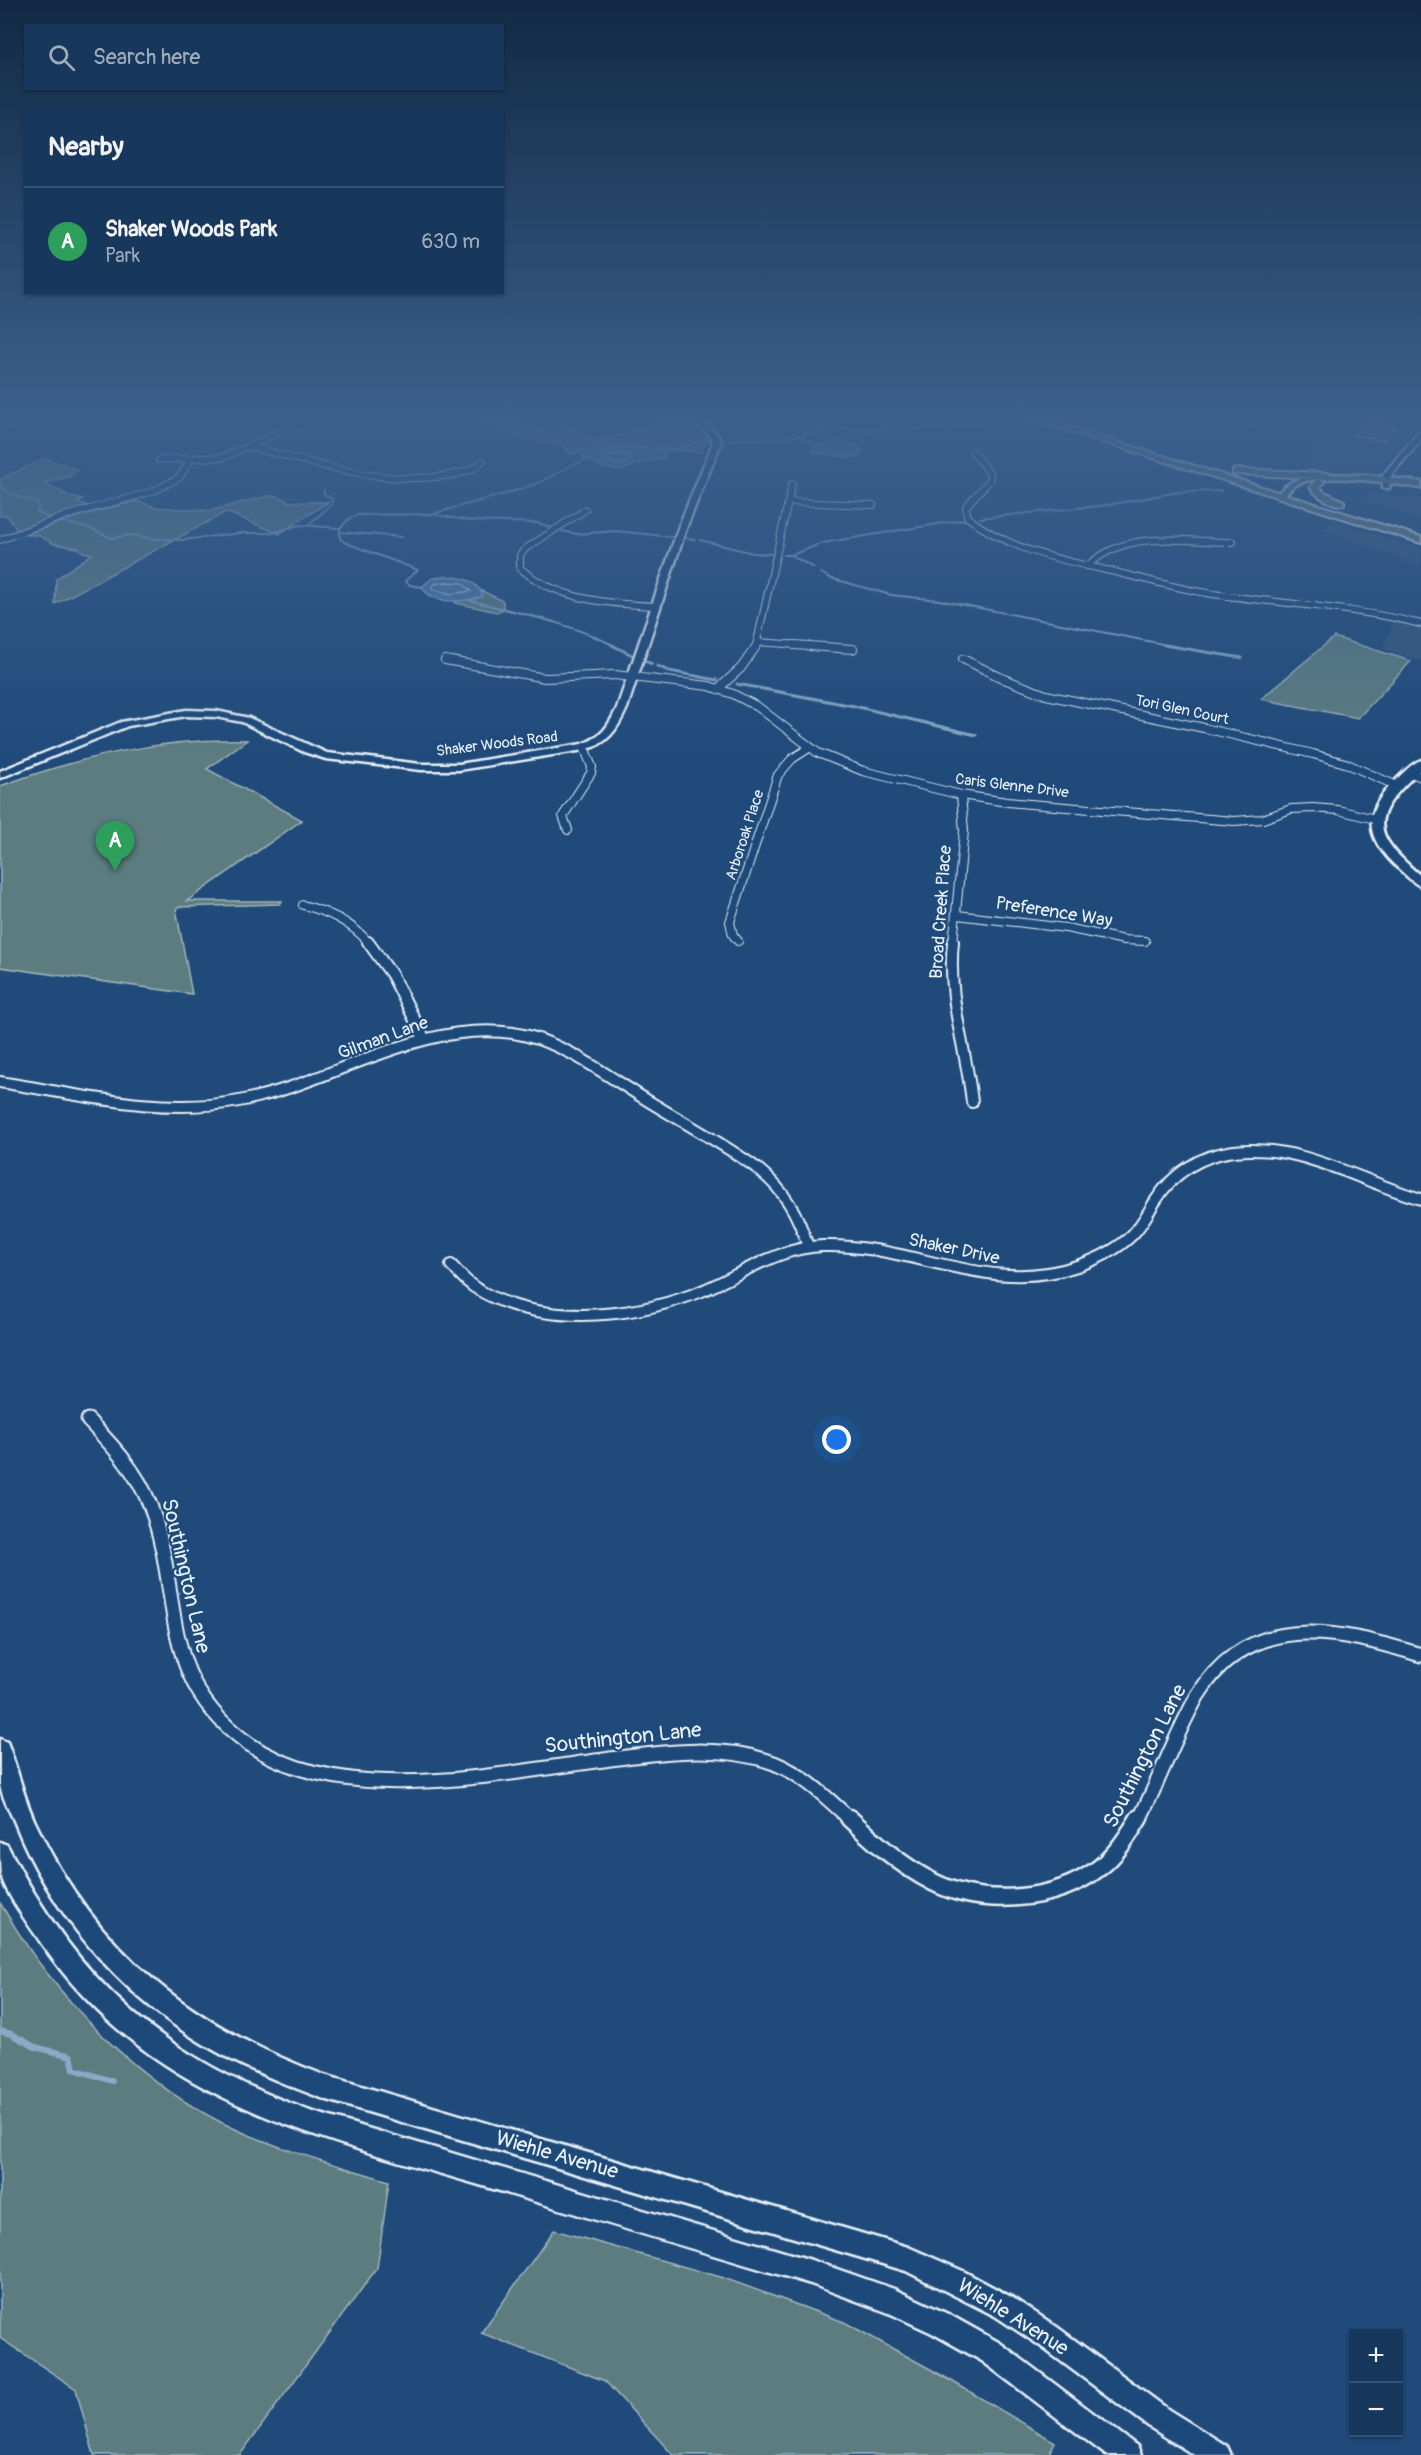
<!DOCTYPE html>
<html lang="en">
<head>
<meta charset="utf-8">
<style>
	:root { --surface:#17385c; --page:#203f62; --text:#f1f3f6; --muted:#9eacbb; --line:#365272; --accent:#ffd166 }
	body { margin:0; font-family:Pangolin,sans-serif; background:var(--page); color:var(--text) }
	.controls { position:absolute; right:18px; bottom:18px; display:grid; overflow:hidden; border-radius:0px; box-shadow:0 2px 4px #0004 }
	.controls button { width:54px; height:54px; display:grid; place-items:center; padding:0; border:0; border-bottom:2px solid var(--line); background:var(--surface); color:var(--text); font:30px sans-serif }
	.you { position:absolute; left:837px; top:1440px; width:21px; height:21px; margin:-15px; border:4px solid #fff; border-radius:50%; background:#1a73e8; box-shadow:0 0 0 9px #1a73e833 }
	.badge { display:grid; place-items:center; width:39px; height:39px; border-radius:50%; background:var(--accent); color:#fff; font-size:20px; font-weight:700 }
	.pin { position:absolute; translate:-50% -50px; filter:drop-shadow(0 2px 3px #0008) }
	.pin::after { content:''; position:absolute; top:32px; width:21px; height:18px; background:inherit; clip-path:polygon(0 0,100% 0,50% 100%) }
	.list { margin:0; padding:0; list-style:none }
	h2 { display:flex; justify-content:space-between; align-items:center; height:78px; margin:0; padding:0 24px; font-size:26px }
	h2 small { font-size:20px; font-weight:400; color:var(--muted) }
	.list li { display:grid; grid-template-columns:39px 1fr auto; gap:18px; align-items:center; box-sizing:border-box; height:108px; padding:0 24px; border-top:2px solid var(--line) }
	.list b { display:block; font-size:22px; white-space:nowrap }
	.list p { margin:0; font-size:20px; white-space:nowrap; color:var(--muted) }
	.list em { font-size:20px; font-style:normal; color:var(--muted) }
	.icon { flex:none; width:33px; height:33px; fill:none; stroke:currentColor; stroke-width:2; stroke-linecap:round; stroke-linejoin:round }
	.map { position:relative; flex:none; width:1421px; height:2455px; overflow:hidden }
	.search { position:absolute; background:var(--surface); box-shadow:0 2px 4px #0004; left:24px; top:24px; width:480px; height:66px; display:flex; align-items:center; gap:15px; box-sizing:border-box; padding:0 21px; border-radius:0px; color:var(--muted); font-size:22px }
	.panel { position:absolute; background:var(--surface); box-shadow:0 2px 4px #0004; left:24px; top:108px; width:480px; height:186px; border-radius:0px }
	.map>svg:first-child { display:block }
	.built { fill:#32547b }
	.green { fill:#5c7c80; stroke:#a2b6bc; stroke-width:1.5 }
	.water { fill:#4a79a6; stroke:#89a9c7; stroke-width:1.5 }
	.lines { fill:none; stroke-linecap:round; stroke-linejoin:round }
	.shore { stroke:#a9c1d7; stroke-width:1.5 }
	.stream-far2 { stroke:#89a9c7; stroke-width:2 }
	.stream-far1 { stroke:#89a9c7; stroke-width:3 }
	.stream { stroke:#89a9c7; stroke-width:6 }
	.building { fill:#5e6d7e; stroke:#e8f1f8; stroke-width:1.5 }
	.street-far4-casing { stroke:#e8f1f8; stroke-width:8 }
	.street-far3-casing { stroke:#e8f1f8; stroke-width:10 }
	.street-far2-casing { stroke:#e8f1f8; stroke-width:14 }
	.street-far1-casing { stroke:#e8f1f8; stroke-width:17 }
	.street-casing { stroke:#e8f1f8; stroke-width:21 }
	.secondary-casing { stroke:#e8f1f8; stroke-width:5 }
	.primary-casing { stroke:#e8f1f8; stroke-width:5 }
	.highway-casing { stroke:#e8f1f8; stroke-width:4 }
	.street-far4 { stroke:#1f4a7a; stroke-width:6 }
	.street-far3 { stroke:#1f4a7a; stroke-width:8 }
	.street-far2 { stroke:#1f4a7a; stroke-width:10 }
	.street-far1 { stroke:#1f4a7a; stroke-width:13 }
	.street { stroke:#1f4a7a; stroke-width:16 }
	.secondary { fill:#1f4a7a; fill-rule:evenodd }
	.primary { fill:#6b7f7c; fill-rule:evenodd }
	.highway { fill:#6b7f7c; fill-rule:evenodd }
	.labels { text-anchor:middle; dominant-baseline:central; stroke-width:4.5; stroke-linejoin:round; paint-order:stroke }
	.far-street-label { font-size:15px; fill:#e8f1f8; stroke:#1f4a7a }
	.street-label { font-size:18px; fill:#e8f1f8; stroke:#1f4a7a }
	.near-street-label { font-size:21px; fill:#e8f1f8; stroke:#1f4a7a }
</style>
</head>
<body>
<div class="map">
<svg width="1421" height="2455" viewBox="0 0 1421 2455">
	<rect width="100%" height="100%" fill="#1f4a7a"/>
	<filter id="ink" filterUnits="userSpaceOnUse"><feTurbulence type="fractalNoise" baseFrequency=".0167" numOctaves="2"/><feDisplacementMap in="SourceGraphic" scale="12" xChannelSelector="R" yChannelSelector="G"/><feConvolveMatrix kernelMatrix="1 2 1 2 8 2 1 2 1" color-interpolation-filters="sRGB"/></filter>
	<g filter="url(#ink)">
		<!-- built -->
		<g class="built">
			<polygon points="1317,415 1371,415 1420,421 1375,473 1303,471"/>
			<polygon points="1371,493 1421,499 1421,519 1360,500"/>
			<polygon points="1336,521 1421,549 1421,567 1321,530"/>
			<polygon points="1394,620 1421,628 1421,661 1383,649"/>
		</g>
		<!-- green -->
		<g class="green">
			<path d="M 476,415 L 521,415 L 516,418 C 529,433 553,425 570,428 C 577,429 584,437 590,441 C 600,439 612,438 622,434 C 666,419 665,408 707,440 L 701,452 L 623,447 L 570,454 L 563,445 C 538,441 492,434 476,415 Z"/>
			<polygon points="46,458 78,470 68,477 44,483 71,497 83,499 77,502 89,506 17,530 7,515 0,516 0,479"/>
			<polygon points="268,496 277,496 290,502 328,502 279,534 226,512 55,604 56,579 92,554 83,552 78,548 54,544 38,535 24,535 79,516 137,501 155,507 210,511"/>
			<polygon points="480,590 503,601 503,609 497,612 456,603 455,601 481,597 483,596"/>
			<polygon points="1334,637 1411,661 1358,718 1261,699"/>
			<path d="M 247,740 L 207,769 L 302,820 L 187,901 L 282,901 L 280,904 L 179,907 L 176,909 L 192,994 L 0,967 L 0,786 C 80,757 161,738 247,740 Z"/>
			<path d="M 0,1903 C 14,1925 27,1948 43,1968 C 92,2033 159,2094 233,2128 C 283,2151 337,2165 389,2181 L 377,2268 L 240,2455 L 94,2455 L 76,2389 L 0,2338 Z"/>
			<polygon points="554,2230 724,2278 844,2322 943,2376 1055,2442 1048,2455 673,2455 605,2381 481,2333"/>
		</g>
		<!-- water -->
		<g class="water">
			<polygon points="846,441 852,443 863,452 861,455 852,458 811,452 817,445"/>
			<polygon points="621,448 660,449 665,458 640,463 620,471 602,467 582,456"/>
			<path d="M 445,576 C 461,577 476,579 483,596 C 465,602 433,606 422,587 L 431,579 Z"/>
		</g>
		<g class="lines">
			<!-- shore -->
			<g class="shore">
				<polygon points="629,454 632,459 619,465 603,460 605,456"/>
				<polygon points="445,582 462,583 471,591 451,594 432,589 434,584"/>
			</g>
			<!-- stream-far2 -->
			<g class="stream-far2">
				<polyline points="802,437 817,445"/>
				<polyline points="723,440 766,439 844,430 925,428 980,422"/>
				<polyline points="664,453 699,442 711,441"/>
				<polyline points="0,485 11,495 37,502 39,505 37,512 50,518"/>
				<path d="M 436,513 C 469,503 503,496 535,484 C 556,476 566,465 589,459"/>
				<polyline points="980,518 1108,505 1178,492 1221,491"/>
				<polyline points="58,521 89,528 112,538 132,535 152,539 182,540 241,533 272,533 299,525 340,528 350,518 358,515 431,514 472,521 538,523 552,528"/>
				<polyline points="308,525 332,504 332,499 324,494 324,490"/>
				<polyline points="340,528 340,539 346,543 418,570 405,581 410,585 422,587"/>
				<polyline points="562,531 577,534 615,531 673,537"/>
				<polyline points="340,532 402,537"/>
				<polyline points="686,538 695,539"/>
				<polyline points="700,540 753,553 771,554"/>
				<polyline points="784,555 791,555 823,543 968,519"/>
				<polyline points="792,556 814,568"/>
				<polyline points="821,573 830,578 891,595 939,600 1173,646"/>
				<path d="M 468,600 C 519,613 568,622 615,646"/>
			</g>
			<!-- stream-far1 -->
			<g class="stream-far1">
				<polyline points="612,645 632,655"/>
				<polyline points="1164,645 1242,658"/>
				<polyline points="645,661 652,664"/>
				<polyline points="657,666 669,671 717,680"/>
				<polyline points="737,684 854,706 976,735"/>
			</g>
			<!-- stream -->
			<polyline class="stream" points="0,2031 11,2034 35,2047 71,2056 74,2069 112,2081"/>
		</g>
		<!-- building -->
		<polygon class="building" points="1374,423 1395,427 1383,440 1353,435 1363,424"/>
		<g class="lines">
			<defs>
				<g id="street-far4">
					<polyline points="1252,422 1253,415"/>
					<polyline points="6,424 16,415"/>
					<path d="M 251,447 C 314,463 378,485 444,476 C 457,474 473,472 482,461"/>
					<path d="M 973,452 L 990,474 L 990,480 L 966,506 L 967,517 C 1008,549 1056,559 1106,570 C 1142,578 1177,589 1213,594 C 1283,604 1352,607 1421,624"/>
					<polyline points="159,460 224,457 273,435 343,415"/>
					<polyline points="789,502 873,505"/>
					<path d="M 585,510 L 525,549 L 520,555 L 520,568 C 556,600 610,604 656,606"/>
					<polyline points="0,540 65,516 154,491 180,477 190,460"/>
					<path d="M 1087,566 C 1130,528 1180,542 1233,542"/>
					<polyline points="758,642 814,646"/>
					<polyline points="756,646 792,484"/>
				</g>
				<g id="street-far3">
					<polyline points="794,645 853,649"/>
					<polyline points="963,659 1004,679 1046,695 1204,728 1313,754 1345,763 1397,786"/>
					<polyline points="445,660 545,678 615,675 709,686 733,694 758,707 818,753 863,771 961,795 1007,802 1234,821 1263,819 1291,809 1313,808 1338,810 1375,819"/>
					<polyline points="718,689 741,668 757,645"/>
					<polyline points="1412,773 1421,777"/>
					<polyline points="568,830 563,816 591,773 592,767 584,747"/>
					<path d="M 303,905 C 329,912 351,922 369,943"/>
					<polyline points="957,915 1066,928 1124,940 1145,941"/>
					<polyline points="738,941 733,935 730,922 778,775 792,759 809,748"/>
					<polyline points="953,943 964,831 961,795"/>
				</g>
				<g id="street-far2">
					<polyline points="368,942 392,975 424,1038"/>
					<path d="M 953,942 C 947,999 966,1046 972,1102"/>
					<path d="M 0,1082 C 77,1094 161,1116 239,1101 C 331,1084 417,1020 513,1033 C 563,1040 608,1077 650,1102 C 686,1124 724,1144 758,1169 C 785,1191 798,1214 808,1247"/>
					<path d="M 451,1265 C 458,1272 465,1281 474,1287 C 536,1327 628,1319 694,1294 C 737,1278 774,1248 822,1246 C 910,1243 988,1296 1077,1266 C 1098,1259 1117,1250 1132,1235 C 1142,1225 1148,1212 1156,1200 C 1173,1173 1201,1155 1234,1151 C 1301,1143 1358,1181 1421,1199"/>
				</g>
				<g id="street-far1">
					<path d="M 88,1420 C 112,1445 137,1471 150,1505 C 184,1596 155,1678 249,1744 C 346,1811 509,1771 619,1758 C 671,1751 724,1745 774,1763 C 804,1775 827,1798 851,1820"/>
					<path d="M 1139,1820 C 1160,1779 1175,1735 1198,1695 C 1251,1609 1339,1630 1421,1655"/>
				</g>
				<path id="street" d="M 849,1818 C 875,1842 901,1866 933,1882 C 982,1907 1055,1902 1099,1868 C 1116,1855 1128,1836 1139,1818"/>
				<g id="secondary">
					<path d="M 667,415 C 686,415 715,423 721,443 L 687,526 L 627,708 C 617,730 608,744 584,750 L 459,770 L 421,770 L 326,759 L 304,752 L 242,722 L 216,717 L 186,716 L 128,726 L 0,778 L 0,771 L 121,722 L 186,710 L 216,711 L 249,718 L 327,753 L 421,764 L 459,764 L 582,744 C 602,737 608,727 617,708 L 679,526 L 713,443 C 707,423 682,424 667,415 Z"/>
					<polygon points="1418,433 1421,433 1421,440 1391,475 1389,488 1383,488 1383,475"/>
					<path d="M 1421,760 L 1421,769 C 1372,816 1367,830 1421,876 L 1421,886 C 1413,883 1406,875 1399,869 C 1365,838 1361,813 1396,780 C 1403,773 1412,763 1421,760 Z"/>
					<path d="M 0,1739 L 7,1742 C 18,1769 23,1797 36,1824 C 97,1953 192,2026 324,2075 L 908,2247 L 963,2271 L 1013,2298 L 1057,2327 L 1169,2410 L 1227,2446 L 1231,2455 L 1194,2455 L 1151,2428 L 1039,2345 L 995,2316 L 906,2271 L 324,2099 C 281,2083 239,2066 200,2042 C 118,1992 50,1912 15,1823 C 10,1811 2,1797 0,1785 C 0,1770 0,1754 0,1739 Z"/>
					<path d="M 0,1842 L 7,1845 C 81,1986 161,2056 310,2111 L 811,2260 L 894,2289 L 950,2315 L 1000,2343 L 1137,2446 L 1141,2455 L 1106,2455 L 982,2361 L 932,2333 L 889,2313 L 811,2284 C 705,2253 599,2221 493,2189 C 319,2137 150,2103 41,1943 C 27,1922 9,1899 1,1876 C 0,1866 0,1852 0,1842 Z"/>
				</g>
				<path id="primary" d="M 1323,474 L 1368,475 L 1421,482 L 1421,488 C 1390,484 1320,470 1294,486 C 1290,489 1287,493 1284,497 L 1277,495 C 1289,479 1303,477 1323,474 Z"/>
				<g id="highway">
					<polygon points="1019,415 1032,415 1421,537 1421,543"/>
					<polygon points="1236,469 1329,473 1334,476 1329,479 1233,474 1233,470"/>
					<path d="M 1316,480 L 1322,480 L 1324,482 L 1320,487 L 1323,491 L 1344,501 L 1344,505 C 1331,506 1317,497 1310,487 Z"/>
				</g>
			</defs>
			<!-- street-far4 casing -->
			<use href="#street-far4" class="street-far4-casing"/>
			<!-- street-far3 casing -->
			<use href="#street-far3" class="street-far3-casing"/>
			<!-- street-far2 casing -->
			<use href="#street-far2" class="street-far2-casing"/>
			<!-- street-far1 casing -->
			<use href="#street-far1" class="street-far1-casing"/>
			<!-- street casing -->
			<use href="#street" class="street-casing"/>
			<!-- secondary casing -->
			<use href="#secondary" class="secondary-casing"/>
			<!-- primary casing -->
			<use href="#primary" class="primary-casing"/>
			<!-- highway casing -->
			<use href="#highway" class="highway-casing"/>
			<!-- street-far4 -->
			<use href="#street-far4" class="street-far4"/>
			<!-- street-far3 -->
			<use href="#street-far3" class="street-far3"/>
			<!-- street-far2 -->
			<use href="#street-far2" class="street-far2"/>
			<!-- street-far1 -->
			<use href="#street-far1" class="street-far1"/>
			<!-- street -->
			<use href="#street" class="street"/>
			<!-- secondary -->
			<use href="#secondary" class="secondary"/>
			<!-- primary -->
			<use href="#primary" class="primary"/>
			<!-- highway -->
			<use href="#highway" class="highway"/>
		</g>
	</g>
	<!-- sky -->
	<linearGradient id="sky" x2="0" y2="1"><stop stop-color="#112943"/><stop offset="0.55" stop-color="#3c608d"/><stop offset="1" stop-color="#3c608d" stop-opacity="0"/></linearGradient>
	<rect width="1421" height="759" fill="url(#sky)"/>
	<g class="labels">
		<!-- far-street labels -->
		<g class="far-street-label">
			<text transform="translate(1182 710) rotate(12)">Tori Glen Court</text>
			<text transform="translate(497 744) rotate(-7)">Shaker Woods Road</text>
			<text transform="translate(1012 786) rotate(7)">Caris Glenne Drive</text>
			<text transform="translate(745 835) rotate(-72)">Arboroak Place</text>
		</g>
		<!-- street labels -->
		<g class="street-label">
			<text transform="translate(941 912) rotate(-86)">Broad Creek Place</text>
			<text transform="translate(1054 912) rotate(9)">Preference Way</text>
			<text transform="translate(383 1038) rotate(-20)">Gilman Lane</text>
			<text transform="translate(954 1249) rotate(12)">Shaker Drive</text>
		</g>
		<!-- near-street labels -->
		<g class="near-street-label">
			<text transform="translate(186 1576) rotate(77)">Southington Lane</text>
			<text transform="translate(623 1738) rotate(-6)">Southington Lane</text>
			<text transform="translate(1145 1756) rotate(-63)">Southington Lane</text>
			<text transform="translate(557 2155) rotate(16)">Wiehle Avenue</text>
			<text transform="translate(1013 2317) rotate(32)">Wiehle Avenue</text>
		</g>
	</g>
</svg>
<div class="controls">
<button>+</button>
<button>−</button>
</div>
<div class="you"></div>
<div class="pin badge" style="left:115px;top:871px;background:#2e9e5b">A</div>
<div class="search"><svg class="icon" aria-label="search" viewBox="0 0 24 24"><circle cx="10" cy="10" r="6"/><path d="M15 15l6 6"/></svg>Search here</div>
<section class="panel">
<h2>Nearby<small></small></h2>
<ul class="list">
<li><span class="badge" style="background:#2e9e5b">A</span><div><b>Shaker Woods Park</b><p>Park</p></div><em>630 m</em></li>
</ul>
</section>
</div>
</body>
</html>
